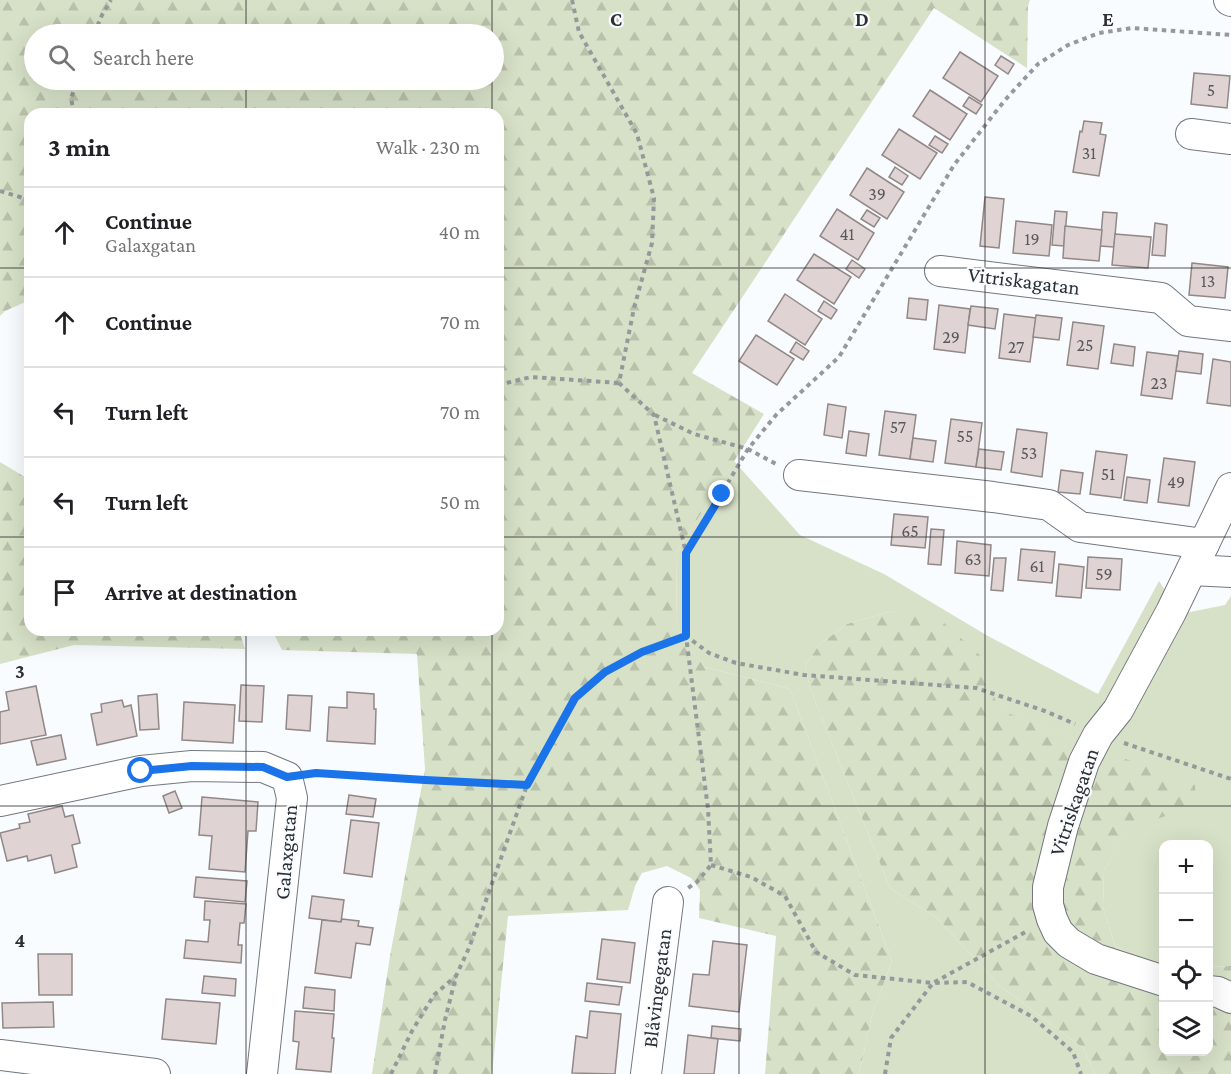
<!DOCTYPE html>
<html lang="en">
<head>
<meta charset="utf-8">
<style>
	:root { --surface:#fff; --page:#f6f6f6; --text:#202124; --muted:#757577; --line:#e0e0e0 }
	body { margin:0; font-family:"Crimson Pro",serif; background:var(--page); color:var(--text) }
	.controls { position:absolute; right:18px; bottom:18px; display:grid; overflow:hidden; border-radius:12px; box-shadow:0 6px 24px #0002 }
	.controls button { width:54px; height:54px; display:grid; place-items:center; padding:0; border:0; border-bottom:2px solid var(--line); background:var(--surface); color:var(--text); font:30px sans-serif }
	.stop { position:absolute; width:18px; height:18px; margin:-14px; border:4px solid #1a73e8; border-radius:50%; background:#fff }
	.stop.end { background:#1a73e8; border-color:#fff; box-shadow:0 2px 6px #0008 }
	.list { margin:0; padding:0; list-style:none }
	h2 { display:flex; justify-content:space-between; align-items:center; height:78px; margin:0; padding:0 24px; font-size:26px }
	h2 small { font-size:20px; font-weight:400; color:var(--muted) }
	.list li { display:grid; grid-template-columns:39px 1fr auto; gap:18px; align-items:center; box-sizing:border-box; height:90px; padding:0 24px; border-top:2px solid var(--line) }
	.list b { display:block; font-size:22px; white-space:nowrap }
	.list p { margin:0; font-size:20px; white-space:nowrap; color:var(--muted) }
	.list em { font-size:20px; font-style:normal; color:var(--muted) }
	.icon { flex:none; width:33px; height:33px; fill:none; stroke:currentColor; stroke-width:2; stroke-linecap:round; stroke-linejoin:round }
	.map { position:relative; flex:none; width:1231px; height:1074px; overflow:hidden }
	.search { position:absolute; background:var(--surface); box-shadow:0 6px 24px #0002; left:24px; top:24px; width:480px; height:66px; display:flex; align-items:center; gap:15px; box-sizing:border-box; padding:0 21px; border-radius:33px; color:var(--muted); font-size:22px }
	.panel { position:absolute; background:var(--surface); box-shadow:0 6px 24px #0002; left:24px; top:108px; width:480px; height:528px; border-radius:18px }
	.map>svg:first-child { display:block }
	.grass { fill:#d7e1c7 }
	.forest { fill:url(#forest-firs); fill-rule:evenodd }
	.building { fill:#dfd4d3; stroke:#918887; stroke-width:1.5 }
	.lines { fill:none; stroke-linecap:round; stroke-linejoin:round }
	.minor-casing { stroke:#73787e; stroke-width:32 }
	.path { stroke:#96999c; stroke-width:4; stroke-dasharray:4.5 4.5; stroke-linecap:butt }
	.minor { stroke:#fff; stroke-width:30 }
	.route { stroke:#1a73e8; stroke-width:8 }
	.grid { fill:none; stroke:#2d2f32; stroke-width:1.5; stroke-opacity:0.55 }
	.labels { text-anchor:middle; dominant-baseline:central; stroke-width:4.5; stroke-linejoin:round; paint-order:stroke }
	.number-label { font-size:18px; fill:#5a585a }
	.street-label { font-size:21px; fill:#2d2f32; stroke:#f9fcff }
	.grid-label { font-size:20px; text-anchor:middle; font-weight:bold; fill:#2d2f32; stroke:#f9fcff; stroke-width:4.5; stroke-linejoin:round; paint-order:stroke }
</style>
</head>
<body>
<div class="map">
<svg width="1231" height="1074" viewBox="0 0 1231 1074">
	<defs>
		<pattern id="forest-firs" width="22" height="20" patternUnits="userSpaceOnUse" patternTransform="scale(1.5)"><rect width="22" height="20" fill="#d7e1c7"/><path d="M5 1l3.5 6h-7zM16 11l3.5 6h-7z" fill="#b9c1ab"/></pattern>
	</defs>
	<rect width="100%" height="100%" fill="#f9fcff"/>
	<!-- grass -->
	<polygon class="grass" points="734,461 800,535 884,574 988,636 1098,694 1159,581 1180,614 1225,605 1231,596 1231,966 1209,967 1208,844 1164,844 1163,971 1115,946 1103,907 1104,870 1129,828 1102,750 997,709 982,657 892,611 847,624 819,645 805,666 810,688 890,888 938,919 999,985 1083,1048 1095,1074 859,1074 872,1015 892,961 790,689 705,667 677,632 676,553"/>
	<!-- forest -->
	<g class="forest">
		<path d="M 0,0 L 1030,0 L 1028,6 L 1027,68 L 934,8 L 692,373 L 764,414 L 676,553 L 677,631 L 705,667 L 790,689 L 892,961 L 872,1015 L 859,1074 L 765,1074 L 776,936 L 699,918 L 700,890 L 691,878 L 667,866 L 642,873 L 635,886 L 628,910 L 508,916 L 492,1074 L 372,1074 L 390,956 L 425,769 L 417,654 L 282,650 L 272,630 L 498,630 L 498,114 L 30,114 L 30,300 L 5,311 L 0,316 ZM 494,34 L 494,80 L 34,80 L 34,34 Z"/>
		<polygon points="0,462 30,480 30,630 239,630 245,649 74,645 0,664"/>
		<polygon points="892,611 943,622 982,657 998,709 1102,750 1195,785 1196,805 1129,829 1104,870 1103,907 1115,946 1163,971 1164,1052 1208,1052 1209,967 1231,966 1231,1074 1095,1074 1083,1048 999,985 938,919 890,888 810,688 805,666 819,645 847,624"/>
	</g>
	<!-- building -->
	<g class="building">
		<polygon points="960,52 998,76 981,102 943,78"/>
		<polygon points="1001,56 1014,64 1008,74 995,65"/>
		<polygon points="1194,73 1230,76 1227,108 1191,104"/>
		<polygon points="930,90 967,114 950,140 913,116"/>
		<polygon points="969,97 982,105 976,114 963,106"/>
		<polygon points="1084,121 1102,123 1100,134 1106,135 1099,176 1073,172 1080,131 1082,132"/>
		<polygon points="899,129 937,153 920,179 882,155"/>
		<polygon points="935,136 948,144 942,153 929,145"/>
		<polygon points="895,167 908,176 902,185 889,177"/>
		<polygon points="867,168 904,192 887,219 850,195"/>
		<polygon points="985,197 1004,199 999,248 980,246"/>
		<polygon points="837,209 874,233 858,260 820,236"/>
		<polygon points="867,210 880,218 874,227 861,219"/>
		<polygon points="1055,211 1067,212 1064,246 1052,245"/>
		<polygon points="1103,212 1117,213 1114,247 1100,246"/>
		<polygon points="1016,221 1052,225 1049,256 1013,253"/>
		<polygon points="1155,223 1167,225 1165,256 1152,255"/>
		<polygon points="1065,226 1102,230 1099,261 1063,258"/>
		<polygon points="1115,234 1151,237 1148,268 1112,265"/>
		<polygon points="814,254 851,277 834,304 797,280"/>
		<polygon points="852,260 865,269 859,278 846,269"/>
		<polygon points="1192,263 1228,267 1225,298 1189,295"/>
		<polygon points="785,294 822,319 805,345 768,321"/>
		<polygon points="909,298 928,300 926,320 907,318"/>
		<polygon points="824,301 837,310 831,319 818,311"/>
		<polygon points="939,305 970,309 965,353 934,349"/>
		<polygon points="971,306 998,309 995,329 968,325"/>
		<polygon points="1004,314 1036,318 1030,362 999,358"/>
		<polygon points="1036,315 1062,318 1059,340 1033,337"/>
		<polygon points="1073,322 1104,326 1098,369 1067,365"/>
		<polygon points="756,335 794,359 777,385 739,361"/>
		<polygon points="796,342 809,351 803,360 790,352"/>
		<polygon points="1114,344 1135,347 1133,366 1111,363"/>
		<polygon points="1179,351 1203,354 1201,374 1176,371"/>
		<polygon points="1147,352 1178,356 1172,399 1141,395"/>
		<polygon points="1213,359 1231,362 1231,406 1207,403"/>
		<polygon points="828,404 846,407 842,438 824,435"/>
		<polygon points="885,411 916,415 910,459 879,455"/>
		<polygon points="951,419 982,423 976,467 945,463"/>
		<polygon points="1017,429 1047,433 1042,477 1011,472"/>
		<polygon points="849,431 869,434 866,456 846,453"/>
		<polygon points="913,438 936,441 933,462 910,459"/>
		<polygon points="979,449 1004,452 1001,470 976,467"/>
		<polygon points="1096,451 1127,455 1121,498 1090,494"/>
		<polygon points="1164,458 1195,462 1189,506 1158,502"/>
		<polygon points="1061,470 1083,473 1080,494 1058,492"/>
		<polygon points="1127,477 1150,480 1147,503 1124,500"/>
		<polygon points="894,514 928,517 925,548 891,545"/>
		<polygon points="931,529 944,530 941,565 928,564"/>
		<polygon points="957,541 991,545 989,576 955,573"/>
		<polygon points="1021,549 1055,552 1052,583 1018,580"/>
		<polygon points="1088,557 1122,559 1120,590 1086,588"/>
		<polygon points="994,558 1006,558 1003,591 991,590"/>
		<polygon points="1059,564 1084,567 1081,598 1056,596"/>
		<polygon points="241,685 264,686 262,722 239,721"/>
		<polygon points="36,686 46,735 0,744 0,712 9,710 6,692"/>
		<polygon points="347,692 374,694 374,709 376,709 375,744 327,741 329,707 347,708"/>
		<polygon points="157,694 159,729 140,730 138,696"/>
		<polygon points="288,695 312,696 310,731 286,729"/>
		<polygon points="122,700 124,707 131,705 137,736 97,745 91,714 102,712 101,704"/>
		<polygon points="184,702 235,705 233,743 182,740"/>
		<polygon points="61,735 66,759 37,765 31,741"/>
		<polygon points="175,791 182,808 169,813 163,796"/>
		<polygon points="349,795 376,799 373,817 346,814"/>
		<polygon points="202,797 258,802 256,831 248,831 245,872 209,869 212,836 199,835"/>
		<polygon points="62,806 65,817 73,815 80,843 72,845 77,867 55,873 51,855 28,861 27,856 7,861 0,833 20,828 19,824 30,822 28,814"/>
		<polygon points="351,820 379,823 372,877 344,873"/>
		<polygon points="196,877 247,881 245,902 194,897"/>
		<polygon points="312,896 344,900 341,922 309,918"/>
		<polygon points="205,901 246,904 244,923 240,923 238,945 242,945 241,963 184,958 186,940 208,942 210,920 204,920"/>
		<polygon points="342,919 359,921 358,926 373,928 370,945 356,943 351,978 315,973 322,920 341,922"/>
		<polygon points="602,939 635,943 630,983 597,979"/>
		<polygon points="713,941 747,945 739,1012 689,1006 693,974 709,975"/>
		<polygon points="38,954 72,954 72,995 39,995"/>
		<polygon points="204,976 236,979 235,996 202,993"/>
		<polygon points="587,983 622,987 619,1005 585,1001"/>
		<polygon points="305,987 335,990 334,1011 303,1008"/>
		<polygon points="166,999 220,1003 216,1044 162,1039"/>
		<polygon points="53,1002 54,1027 3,1028 2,1003"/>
		<polygon points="295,1011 334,1014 332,1038 334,1038 331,1072 296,1069 299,1042 293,1041"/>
		<polygon points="590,1011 621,1014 615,1074 572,1073 576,1036 587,1038"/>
		<polygon points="712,1026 741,1029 740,1041 711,1038"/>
		<polygon points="688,1035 718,1039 714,1074 684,1074"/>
	</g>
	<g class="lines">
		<defs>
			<g id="minor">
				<polyline points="1229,0 1231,1"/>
				<polyline points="1191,134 1231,139"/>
				<polyline points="940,271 1161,298 1188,321 1231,326"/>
				<polyline points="799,475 993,497 1049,505 1080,527 1204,544"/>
				<polyline points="1192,570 1231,572"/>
				<polyline points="0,801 141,771 192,766 263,767 287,777 292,798 262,1074"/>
				<polyline points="1164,981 1096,959 1069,943 1058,932 1052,919 1048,905 1048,887 1063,826 1084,762 1098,735 1118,710 1171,612 1231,488"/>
				<polyline points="1208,991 1218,992 1231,998"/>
				<polyline points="0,1055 155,1074"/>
				<polyline points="646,1074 668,902"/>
			</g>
		</defs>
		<!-- minor casing -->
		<use href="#minor" class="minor-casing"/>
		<!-- path -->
		<g class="path">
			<polyline points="572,0 579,32 637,134 654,198 652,243 634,308 619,383 654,415 686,553 686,636 708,809 711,865 697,882 688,888"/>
			<polyline points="94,34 102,15 111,0"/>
			<polyline points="74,114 71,98 78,80"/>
			<polyline points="0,191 30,200"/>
			<polyline points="498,385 531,377 619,383"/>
			<polyline points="655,415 694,434 748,449 778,465"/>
			<polyline points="686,553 748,449 776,415 839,357 954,165 1005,100 1038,64 1068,45 1099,33 1132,28 1231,35"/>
			<polyline points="1124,743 1231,779"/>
			<polyline points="313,773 527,785"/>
			<polyline points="711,865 751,877 785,896 816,952 855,975 933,983 1029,930"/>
			<polyline points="391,1074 412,1031 434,995 456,976"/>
			<polyline points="435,1074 445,1020 456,976 469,948 527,785 575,698 605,672 642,652 686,636 709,653 736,663 804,675 976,688 1045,711 1075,724"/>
			<polyline points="885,1074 891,1038 933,983 967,982 1031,1016 1073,1052 1081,1074"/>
		</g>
		<!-- minor -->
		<use href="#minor" class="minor"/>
	</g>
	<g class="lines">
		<!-- route -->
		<polyline class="route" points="141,771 192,766 263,767 287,777 316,773 425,780 527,785 575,698 605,672 642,652 686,636 686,553 722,494"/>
	</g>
	<!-- grid -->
	<path class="grid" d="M 246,0 L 246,34M 492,0 L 492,34M 739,0 L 739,1074M 985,0 L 985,1074M 246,80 L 246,114M 492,80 L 492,114M 0,268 L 30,268M 498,268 L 1231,268M 0,537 L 30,537M 498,537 L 1231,537M 246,630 L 246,1074M 492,630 L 492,1074M 0,806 L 1231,806"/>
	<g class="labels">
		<!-- number labels -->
		<g class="number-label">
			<text x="1211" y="90">5</text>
			<text x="1089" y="153">31</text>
			<text x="877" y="194">39</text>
			<text x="847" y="234">41</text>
			<text x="1032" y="239">19</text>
			<text x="1208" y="281">13</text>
			<text x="951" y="337">29</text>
			<text x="1085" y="345">25</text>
			<text x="1016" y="347">27</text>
			<text x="1159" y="383">23</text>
			<text x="898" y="427">57</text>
			<text x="965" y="436">55</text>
			<text x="1029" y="453">53</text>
			<text x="1108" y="474">51</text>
			<text x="1176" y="482">49</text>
			<text x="910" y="531">65</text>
			<text x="973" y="559">63</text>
			<text x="1037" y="566">61</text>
			<text x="1104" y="574">59</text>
		</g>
		<!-- street labels -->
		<g class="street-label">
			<text transform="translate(1024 281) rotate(7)">Vitriskagatan</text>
			<text transform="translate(1074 802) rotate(-71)">Vitriskagatan</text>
			<text transform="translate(286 852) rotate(-85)">Galaxgatan</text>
			<text transform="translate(657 988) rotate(-83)">Blåvingegatan</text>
		</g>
	</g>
	<g class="grid-label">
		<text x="616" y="26">C</text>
		<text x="862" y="26">D</text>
		<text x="1108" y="26">E</text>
		<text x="20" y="678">3</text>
		<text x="20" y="947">4</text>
	</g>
</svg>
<div class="controls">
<button>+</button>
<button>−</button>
<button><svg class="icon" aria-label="locate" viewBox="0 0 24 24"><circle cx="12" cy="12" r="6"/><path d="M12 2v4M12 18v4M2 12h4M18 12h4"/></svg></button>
<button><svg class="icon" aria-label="layers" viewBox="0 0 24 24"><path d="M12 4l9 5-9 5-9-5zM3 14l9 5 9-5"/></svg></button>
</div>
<div class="stop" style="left:141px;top:771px"></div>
<div class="stop end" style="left:722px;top:494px"></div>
<div class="search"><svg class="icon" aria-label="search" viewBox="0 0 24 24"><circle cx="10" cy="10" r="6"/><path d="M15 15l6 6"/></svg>Search here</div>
<section class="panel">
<h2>3 min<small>Walk · 230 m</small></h2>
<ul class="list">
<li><svg class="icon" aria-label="ahead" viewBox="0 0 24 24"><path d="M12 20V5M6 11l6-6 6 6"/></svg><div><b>Continue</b><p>Galaxgatan</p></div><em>40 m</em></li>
<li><svg class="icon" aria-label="ahead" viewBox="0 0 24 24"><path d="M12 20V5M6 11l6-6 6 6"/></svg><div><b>Continue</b></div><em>70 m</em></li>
<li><svg class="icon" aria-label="left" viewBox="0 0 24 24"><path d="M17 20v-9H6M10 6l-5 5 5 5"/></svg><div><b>Turn left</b></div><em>70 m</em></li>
<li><svg class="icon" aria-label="left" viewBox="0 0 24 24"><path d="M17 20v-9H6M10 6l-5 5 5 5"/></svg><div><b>Turn left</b></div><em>50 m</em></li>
<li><svg class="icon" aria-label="arrive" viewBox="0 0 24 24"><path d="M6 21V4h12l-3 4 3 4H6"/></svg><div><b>Arrive at destination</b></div></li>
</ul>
</section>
</div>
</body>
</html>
